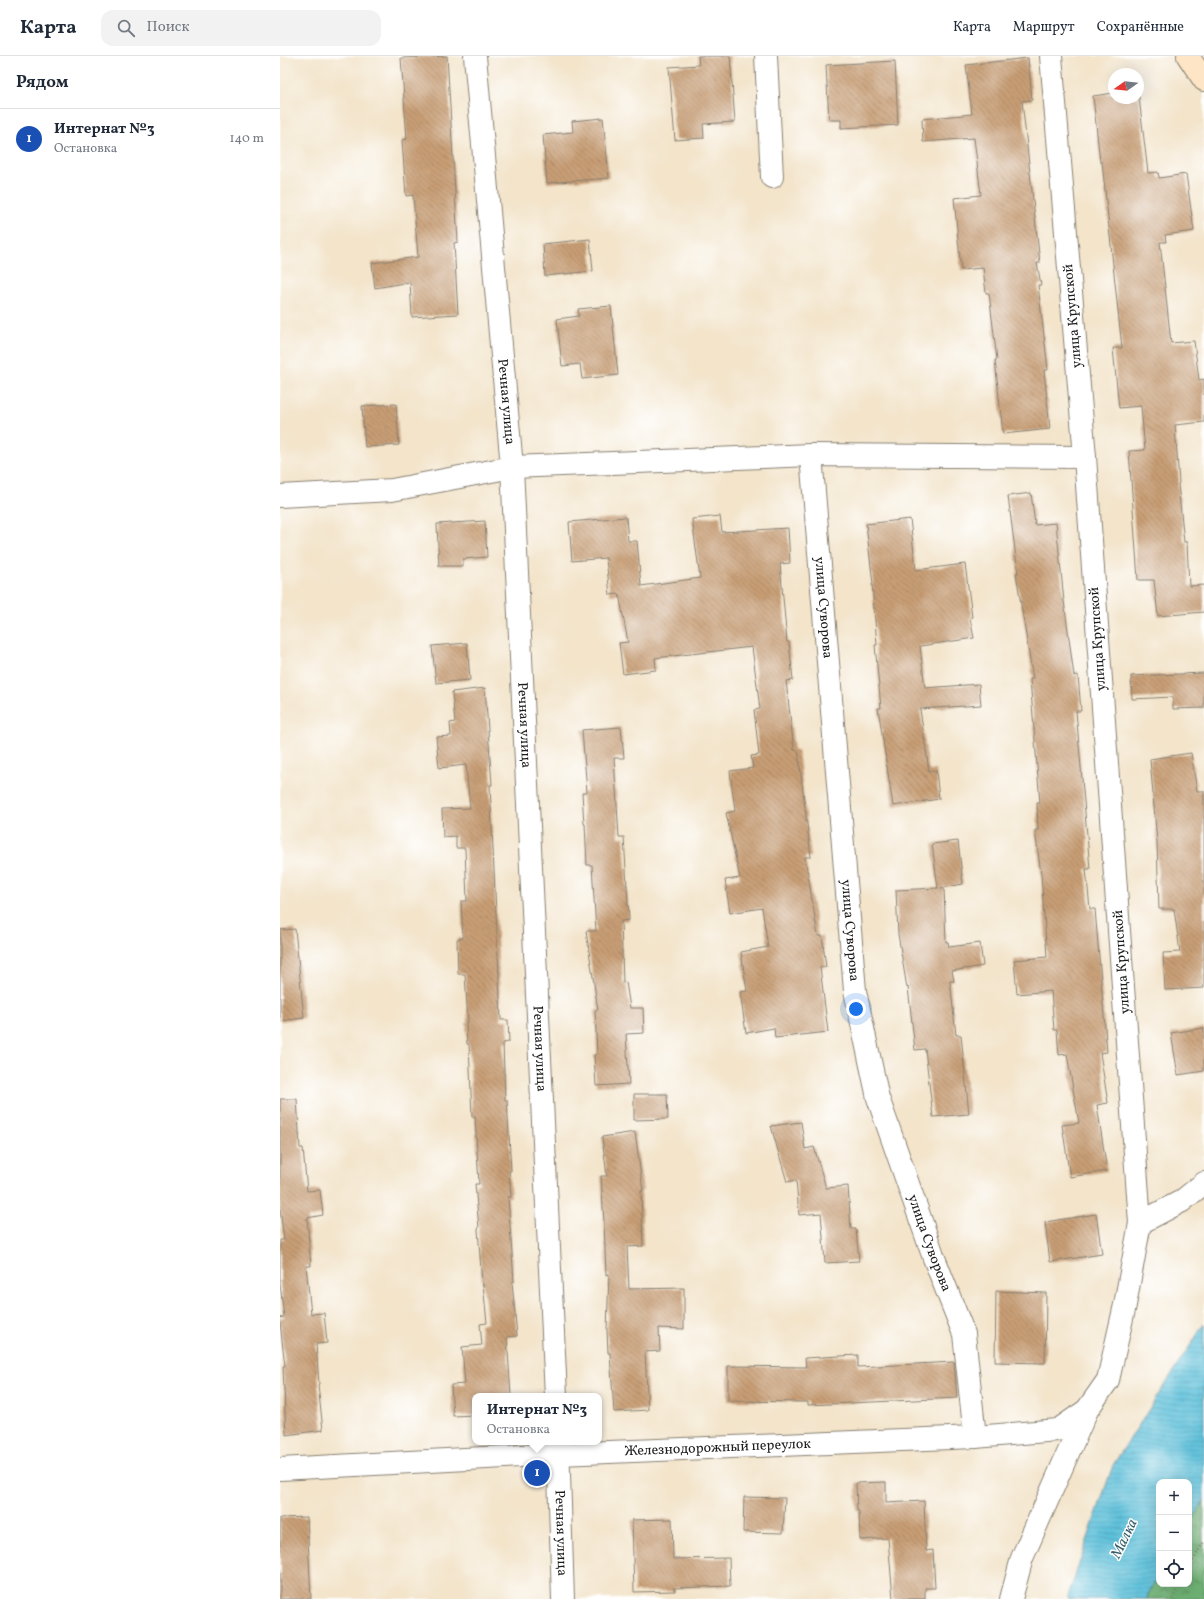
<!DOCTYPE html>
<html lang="ru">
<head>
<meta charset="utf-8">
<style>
	:root { --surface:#fff; --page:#f2f2f3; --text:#1f2937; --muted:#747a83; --line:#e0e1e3; --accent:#111827 }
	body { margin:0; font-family:Vollkorn,serif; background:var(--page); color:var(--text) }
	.controls { position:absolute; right:12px; bottom:12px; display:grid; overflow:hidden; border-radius:8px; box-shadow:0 4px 16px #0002 }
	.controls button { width:36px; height:36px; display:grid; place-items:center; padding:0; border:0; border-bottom:1px solid var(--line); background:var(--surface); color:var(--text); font:20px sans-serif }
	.compass { position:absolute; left:828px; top:12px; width:36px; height:36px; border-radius:50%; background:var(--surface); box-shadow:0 4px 16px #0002; rotate:256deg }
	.you { position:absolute; left:576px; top:953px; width:14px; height:14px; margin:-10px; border:3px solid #fff; border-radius:50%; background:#1a73e8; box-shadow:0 0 0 6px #1a73e833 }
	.badge { display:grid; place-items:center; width:26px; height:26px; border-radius:50%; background:var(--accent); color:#fff; font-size:13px; font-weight:700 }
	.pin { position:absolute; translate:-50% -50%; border:2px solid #fff; box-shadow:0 1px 4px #0006 }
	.popup { position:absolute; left:192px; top:1337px; width:130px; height:52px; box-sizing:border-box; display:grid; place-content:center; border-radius:8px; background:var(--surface); filter:drop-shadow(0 1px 3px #0005); font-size:13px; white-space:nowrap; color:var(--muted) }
	.popup b { font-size:15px; color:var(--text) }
	.popup::after { content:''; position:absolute; left:50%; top:100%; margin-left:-8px; border:8px solid transparent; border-top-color:var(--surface) }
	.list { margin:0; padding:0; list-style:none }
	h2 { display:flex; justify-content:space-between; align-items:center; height:52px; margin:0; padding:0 16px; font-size:17px }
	h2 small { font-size:13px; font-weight:400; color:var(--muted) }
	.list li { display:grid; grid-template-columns:26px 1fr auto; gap:12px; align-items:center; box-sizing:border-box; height:60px; padding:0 16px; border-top:1px solid var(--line) }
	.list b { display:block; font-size:15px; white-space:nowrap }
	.list p { margin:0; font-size:13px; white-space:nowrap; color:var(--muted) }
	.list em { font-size:13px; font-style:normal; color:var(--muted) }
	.icon { flex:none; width:22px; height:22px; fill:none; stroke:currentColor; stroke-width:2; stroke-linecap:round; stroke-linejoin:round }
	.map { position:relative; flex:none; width:924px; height:1543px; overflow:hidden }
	header { display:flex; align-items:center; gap:24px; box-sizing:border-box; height:56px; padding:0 20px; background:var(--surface); border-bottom:1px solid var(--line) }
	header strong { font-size:19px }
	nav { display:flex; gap:22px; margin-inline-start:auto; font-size:14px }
	.search { width:280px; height:36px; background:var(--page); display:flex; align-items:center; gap:10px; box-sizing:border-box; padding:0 14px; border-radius:12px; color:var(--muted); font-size:15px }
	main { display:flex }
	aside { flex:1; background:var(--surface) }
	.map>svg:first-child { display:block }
	.forest { fill:url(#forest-crowns); stroke:#456648 }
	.water { fill:url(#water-rules); stroke:#3c6e7b }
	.building { fill:url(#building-back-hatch) }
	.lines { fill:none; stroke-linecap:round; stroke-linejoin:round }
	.street-casing { stroke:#888073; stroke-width:24 }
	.secondary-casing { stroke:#888073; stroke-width:24 }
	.path { stroke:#888073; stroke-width:2.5; stroke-dasharray:1 3; stroke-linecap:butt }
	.street { stroke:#fff; stroke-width:22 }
	.secondary { stroke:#fde5c5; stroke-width:22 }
	.labels { text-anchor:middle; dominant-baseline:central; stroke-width:3; stroke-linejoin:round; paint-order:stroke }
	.street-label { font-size:14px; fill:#1c1c1c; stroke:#fff }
	.water-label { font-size:15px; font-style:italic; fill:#365e68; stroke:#fff }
</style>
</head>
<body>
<header>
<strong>Карта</strong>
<div class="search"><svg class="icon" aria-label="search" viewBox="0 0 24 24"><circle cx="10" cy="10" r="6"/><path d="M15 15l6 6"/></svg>Поиск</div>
<nav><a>Карта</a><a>Маршрут</a><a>Сохранённые</a></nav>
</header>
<main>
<aside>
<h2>Рядом<small></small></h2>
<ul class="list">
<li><span class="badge" style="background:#1a4fb4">1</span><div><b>Интернат №3</b><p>Остановка</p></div><em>140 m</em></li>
</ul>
</aside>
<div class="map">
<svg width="924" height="1543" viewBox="0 0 924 1543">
	<defs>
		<pattern id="forest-crowns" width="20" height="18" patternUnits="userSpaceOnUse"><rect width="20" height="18" fill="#6eb073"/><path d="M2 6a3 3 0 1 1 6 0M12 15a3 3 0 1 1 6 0" fill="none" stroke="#5a8e5e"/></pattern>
		<pattern id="water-rules" width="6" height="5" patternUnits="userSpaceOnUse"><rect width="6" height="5" fill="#5cc0da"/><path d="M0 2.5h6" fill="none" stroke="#4fa4ba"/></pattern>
		<pattern id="building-back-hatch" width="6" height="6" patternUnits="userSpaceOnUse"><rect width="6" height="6" fill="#c89e75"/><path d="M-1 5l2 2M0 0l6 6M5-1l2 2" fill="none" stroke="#a2805f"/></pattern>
	</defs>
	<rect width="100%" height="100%" fill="#fff"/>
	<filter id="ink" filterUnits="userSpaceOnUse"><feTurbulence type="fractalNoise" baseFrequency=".025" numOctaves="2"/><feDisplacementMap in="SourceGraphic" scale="8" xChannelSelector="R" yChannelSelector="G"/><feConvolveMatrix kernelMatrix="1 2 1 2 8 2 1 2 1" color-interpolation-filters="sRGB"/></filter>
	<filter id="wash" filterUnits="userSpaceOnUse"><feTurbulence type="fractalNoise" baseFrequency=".012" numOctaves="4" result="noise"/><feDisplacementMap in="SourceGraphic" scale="16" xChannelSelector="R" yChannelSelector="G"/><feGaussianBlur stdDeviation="0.9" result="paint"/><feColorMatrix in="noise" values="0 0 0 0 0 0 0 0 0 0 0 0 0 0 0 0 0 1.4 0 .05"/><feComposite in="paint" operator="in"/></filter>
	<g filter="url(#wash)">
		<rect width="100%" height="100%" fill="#f3e4ca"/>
		<!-- forest -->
		<polygon class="forest" points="924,1445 924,1543 867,1543 868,1538 879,1520 879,1528 909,1528 909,1470"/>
		<!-- water -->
		<polygon class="water" points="924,1268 924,1445 909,1470 909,1426 879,1426 879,1520 868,1538 867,1543 787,1543 833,1409"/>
		<g id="blocks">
			<!-- building -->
			<g class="building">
				<polygon points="167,0 178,186 174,187 178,258 132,261 130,226 95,232 92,207 138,201 133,139 126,140 122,84 127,83 121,2"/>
				<polygon points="418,0 450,0 455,66 423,68 424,82 395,84 389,11 419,9"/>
				<polygon points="748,2 752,44 742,45 760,207 757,207 761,229 758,229 768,314 764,314 770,373 723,378 715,304 717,304 709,237 706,237 703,212 681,214 674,142 701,139 694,82 643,86 642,63 692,58 686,9"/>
				<polygon points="615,5 618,69 561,72 561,64 549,64 546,9"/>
				<polygon points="858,33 868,117 878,116 879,122 906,118 914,175 885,179 886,186 880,186 891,287 914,285 919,324 924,323 924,366 895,369 899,427 898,428 904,486 907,486 909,530 924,529 924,556 878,560 874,524 858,524 849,395 865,394 861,350 839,352 833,292 842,292 822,106 820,106 813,40 834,37 834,42 858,42"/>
				<polygon points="323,62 329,122 267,127 263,79 293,76 292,65"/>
				<polygon points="310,183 313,215 265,220 263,188"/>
				<polygon points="331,250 338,319 302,323 300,308 282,310 277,263 299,260 298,253"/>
				<polygon points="116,348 119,389 85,391 82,350"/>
				<polygon points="751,437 755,469 776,467 784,545 794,620 798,619 801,655 796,655 810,813 806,813 810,853 815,853 827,996 820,997 828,1047 817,1049 827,1115 790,1121 782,1069 799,1067 787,998 779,999 777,974 774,974 771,935 737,938 734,904 767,901 761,818 755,774 758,774 757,747 760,747 750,623 753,623 736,517 738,517 728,440"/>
				<polygon points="440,460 442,476 508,472 510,507 500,508 507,586 509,586 513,624 506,625 514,694 518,694 531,801 525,801 538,880 542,880 546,911 540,911 548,976 495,982 494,972 466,977 460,936 467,935 461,896 488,891 482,852 450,857 445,824 460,822 446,757 455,755 450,715 473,712 471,700 479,699 474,654 480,653 472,591 375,602 376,614 343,618 339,587 348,586 339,538 330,539 326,502 292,505 289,466 346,461 348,485 357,485 361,530 420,522 412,463"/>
				<polygon points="630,463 636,514 685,508 692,561 690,562 694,582 640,590 645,632 699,628 701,649 640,653 649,715 656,714 659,743 613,750 598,652 601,652 595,589 597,589 592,528 593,528 586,468"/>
				<polygon points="205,465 207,501 183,503 183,510 159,510 157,468"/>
				<polygon points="187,587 190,624 156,627 152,590"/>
				<polygon points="924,617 924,652 893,653 893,641 852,643 851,620"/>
				<polygon points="205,632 212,729 210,729 221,964 228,964 229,986 223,987 225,1044 227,1044 231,1115 229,1115 231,1141 228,1141 234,1226 232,1226 237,1280 227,1281 231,1340 195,1340 195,1359 173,1360 171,1329 185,1328 182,1291 202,1289 200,1268 207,1267 203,1228 202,1228 198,1173 199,1172 195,1128 199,1128 195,1061 192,1061 189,988 187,988 186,966 188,966 185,918 178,918 177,883 183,882 181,845 187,845 185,792 176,792 176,780 163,781 162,753 190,752 186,709 159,712 156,681 171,680 170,667 175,666 172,636"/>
				<polygon points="341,671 344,702 334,702 339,781 344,781 349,864 341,865 343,927 346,926 350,952 363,952 364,977 346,978 349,1028 316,1030 314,999 317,998 315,954 318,954 306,875 316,875 312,809 307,809 305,768 304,768 302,737 307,736 302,674"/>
				<polygon points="911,697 917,735 924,735 924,932 885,934 883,897 900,896 894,853 879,853 877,786 870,703"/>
				<polygon points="678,785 683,828 661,832 664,832 666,886 668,886 669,891 700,887 703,910 672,915 674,925 670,925 676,979 681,979 689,1058 653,1061 645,993 635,994 628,931 627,932 618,878 616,834 658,832 652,788"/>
				<polygon points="15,873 24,962 0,965 0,874"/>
				<polygon points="924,972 924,1015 898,1019 891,977"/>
				<polygon points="354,1038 387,1038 388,1063 354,1064"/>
				<polygon points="0,1043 17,1043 20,1092 23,1092 27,1135 40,1134 43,1159 27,1162 31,1210 26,1210 31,1258 44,1257 47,1287 36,1288 39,1328 38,1329 43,1374 6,1379 3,1310 5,1310 0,1267 0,1262 4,1261 0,1228 0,1184 4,1184 0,1153"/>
				<polygon points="521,1066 525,1093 534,1091 546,1132 568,1130 571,1173 576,1173 579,1205 545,1207 541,1157 519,1159 516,1124 507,1126 491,1070"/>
				<polygon points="355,1076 363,1135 361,1135 363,1190 347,1191 349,1233 404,1232 404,1273 379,1272 380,1295 365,1296 368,1354 334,1356 330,1297 328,1297 327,1274 329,1218 326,1219 324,1166 321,1120 327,1120 322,1081"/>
				<polygon points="816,1158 822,1198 770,1206 765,1166"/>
				<polygon points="716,1235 766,1237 765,1307 715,1306"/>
				<polygon points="578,1299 578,1311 674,1306 677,1342 528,1349 528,1346 448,1345 448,1310 526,1311 525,1302"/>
				<polygon points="606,1426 606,1447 644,1445 646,1495 653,1494 655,1532 645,1532 645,1543 613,1543 608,1482 580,1484 579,1455 577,1455 576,1427"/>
				<polygon points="464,1441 505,1442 503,1477 463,1476"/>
				<polygon points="27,1461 31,1543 0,1543 0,1462"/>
				<polygon points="392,1463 393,1503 449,1502 450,1530 394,1532 395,1535 354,1536 352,1464"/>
			</g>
		</g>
	</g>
	<g filter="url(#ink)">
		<use href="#blocks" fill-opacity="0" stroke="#888073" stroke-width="1"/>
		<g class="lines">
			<defs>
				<g id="street">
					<path id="s1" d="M 195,0 L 232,411 L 276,1340"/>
					<polyline points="486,0 492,121"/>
					<path id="s2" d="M 531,399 L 575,935 L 598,1042 L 654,1202 L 684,1278 L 695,1381"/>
					<polyline points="0,440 112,434 232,411 531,399 805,401"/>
					<polyline points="860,1167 902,1145 924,1127"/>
					<path id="s3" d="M 278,1386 L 283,1543"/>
					<path id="s4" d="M 0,1413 L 279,1398 L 695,1381 L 778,1374 L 807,1354 L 828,1324 L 845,1249 L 860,1167 L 805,401 L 771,0"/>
					<polyline points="731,1543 742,1502 807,1354"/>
				</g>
				<polyline id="secondary" points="908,0 924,24"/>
			</defs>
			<!-- street casing -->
			<use href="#street" class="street-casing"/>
			<!-- secondary casing -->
			<use href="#secondary" class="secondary-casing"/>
			<!-- path -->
			<g class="path">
				<polyline points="909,1512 924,1485"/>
				<polyline points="892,1543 900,1528"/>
			</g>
			<!-- street -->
			<use href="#street" class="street"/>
			<!-- secondary -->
			<use href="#secondary" class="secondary"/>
		</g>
	</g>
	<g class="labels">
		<!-- street labels -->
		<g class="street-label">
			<text transform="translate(793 260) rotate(-95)">улица Крупской</text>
			<text stroke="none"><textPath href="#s1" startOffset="347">Речная улица</textPath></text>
			<text stroke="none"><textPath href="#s2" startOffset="153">улица Суворова</textPath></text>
			<text transform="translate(818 583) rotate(-94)">улица Крупской</text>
			<text stroke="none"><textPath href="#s1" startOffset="671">Речная улица</textPath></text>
			<text stroke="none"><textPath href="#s2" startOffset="477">улица Суворова</textPath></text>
			<text transform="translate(842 906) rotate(-94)">улица Крупской</text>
			<text stroke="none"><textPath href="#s1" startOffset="995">Речная улица</textPath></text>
			<text stroke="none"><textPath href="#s2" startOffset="801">улица Суворова</textPath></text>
			<text stroke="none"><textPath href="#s4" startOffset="438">Железнодорожный переулок</textPath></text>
			<text stroke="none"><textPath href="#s3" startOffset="91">Речная улица</textPath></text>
		</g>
		<!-- water labels -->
		<g class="water-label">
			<text transform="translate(845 1483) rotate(-64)">Малка</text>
		</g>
	</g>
</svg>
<div class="controls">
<button>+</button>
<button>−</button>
<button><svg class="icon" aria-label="locate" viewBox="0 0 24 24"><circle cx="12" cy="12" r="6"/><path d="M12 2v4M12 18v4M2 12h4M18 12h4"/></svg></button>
</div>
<svg class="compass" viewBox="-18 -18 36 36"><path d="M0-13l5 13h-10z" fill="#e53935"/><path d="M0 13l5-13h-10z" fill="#747a83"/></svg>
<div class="you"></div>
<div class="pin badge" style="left:257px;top:1417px;background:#1a4fb4">1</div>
<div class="popup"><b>Интернат №3</b>Остановка</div>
</div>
</main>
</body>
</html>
